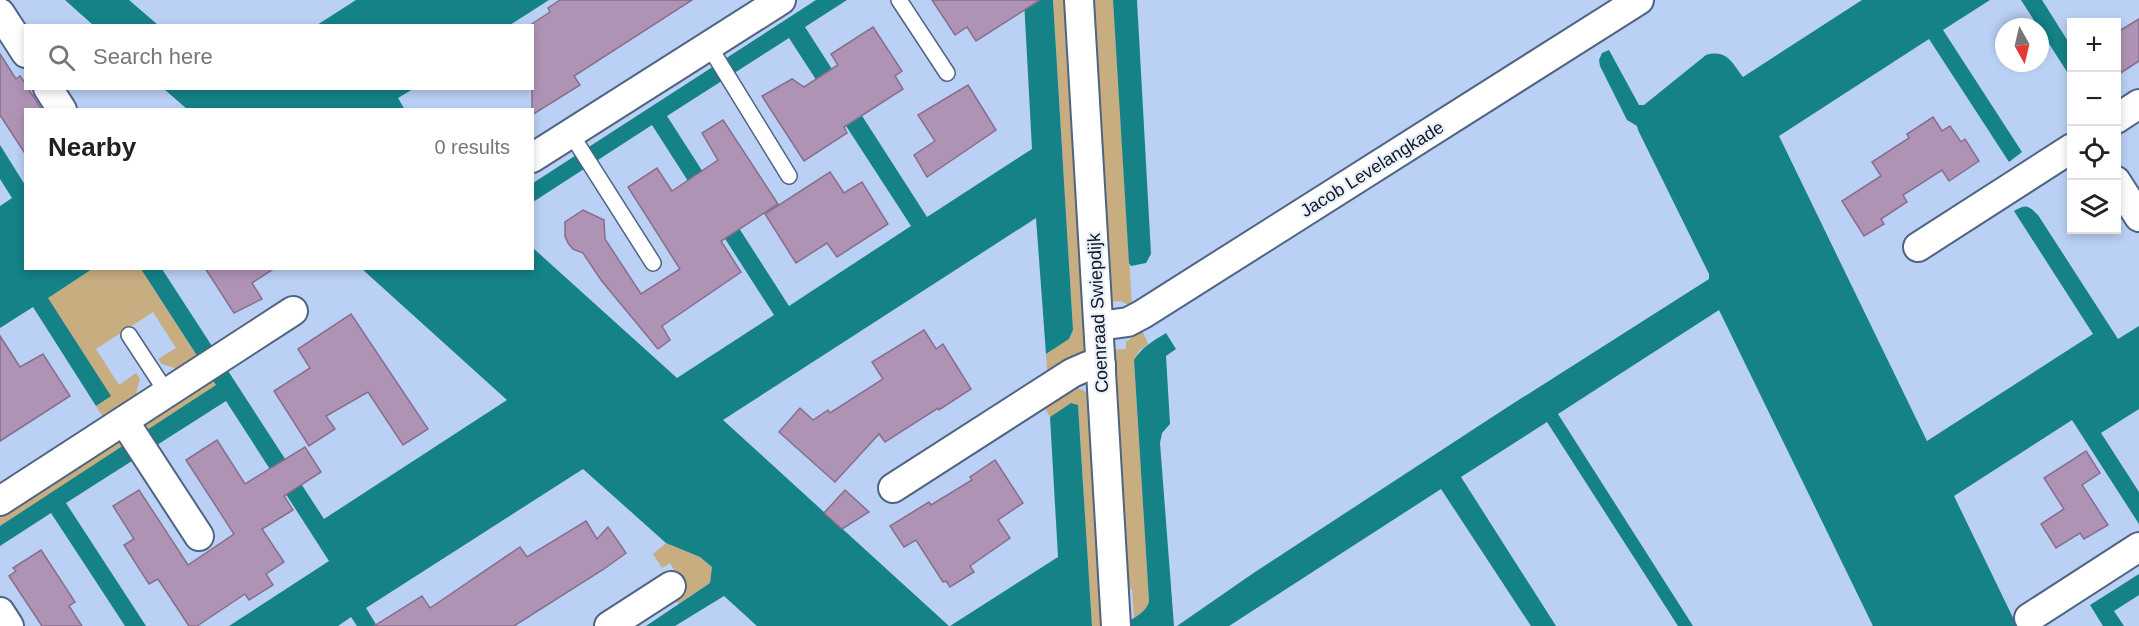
<!DOCTYPE html>
<html lang="en">
<head>
<meta charset="utf-8">
<style>
	:root { --surface:#fff; --page:#f6f6f6; --text:#222; --muted:#767676; --line:#e0e0e0 }
	body { margin:0; font-family:Arial,sans-serif; background:var(--page); color:var(--text) }
	.controls { position:absolute; right:18px; top:18px; display:grid; overflow:hidden; border-radius:0px; box-shadow:0 3px 9px #0003 }
	.controls button { width:54px; height:54px; display:grid; place-items:center; padding:0; border:0; border-bottom:2px solid var(--line); background:var(--surface); color:var(--text); font:30px sans-serif }
	.compass { position:absolute; left:1995px; top:18px; width:54px; height:54px; border-radius:50%; background:var(--surface); box-shadow:0 3px 9px #0003; rotate:172deg }
	.list { margin:0; padding:0; list-style:none }
	h2 { display:flex; justify-content:space-between; align-items:center; height:78px; margin:0; padding:0 24px; font-size:26px }
	h2 small { font-size:20px; font-weight:400; color:var(--muted) }
	.icon { flex:none; width:33px; height:33px; fill:none; stroke:currentColor; stroke-width:2; stroke-linecap:round; stroke-linejoin:round }
	.map { position:relative; flex:none; width:2139px; height:626px; overflow:hidden }
	.search { position:absolute; background:var(--surface); box-shadow:0 3px 9px #0003; left:24px; top:24px; width:510px; height:66px; display:flex; align-items:center; gap:15px; box-sizing:border-box; padding:0 21px; border-radius:0px; color:var(--muted); font-size:22px }
	.panel { position:absolute; background:var(--surface); box-shadow:0 3px 9px #0003; left:24px; top:108px; width:510px; height:162px; border-radius:0px }
	.map>svg:first-child { display:block }
	.green { fill:#c7ad80 }
	.water { fill:#148287; fill-rule:evenodd }
	.building { fill:#af93b5; stroke:#886e8d; stroke-width:1.5 }
	.lines { fill:none; stroke-linecap:round; stroke-linejoin:round }
	.service-casing { stroke:#4f6383; stroke-width:18 }
	.minor-casing { stroke:#4f6383; stroke-width:32 }
	.service { stroke:#fff; stroke-width:15 }
	.minor { stroke:#fff; stroke-width:28 }
	.labels { text-anchor:middle; dominant-baseline:central; stroke-width:4.5; stroke-linejoin:round; paint-order:stroke }
	.street-label { font-size:18px; fill:#0f1724; stroke:#e9f0fb }
</style>
</head>
<body>
<div class="map">
<svg width="2139" height="626" viewBox="0 0 2139 626">
	<rect width="100%" height="100%" fill="#bad0f5"/>
	<!-- green -->
	<g class="green">
		<polygon points="1053,0 1071,0 1088,349 1082,357 1052,377 1047,369 1046,354 1069,339 1073,330"/>
		<polygon points="1086,0 1113,0 1132,306 1120,301 1106,302"/>
		<polygon points="92,269 141,269 201,362 187,372 162,364 158,359 176,348 153,312 96,349 119,385 136,373 140,379 133,406 107,423 96,406 110,395 47,298"/>
		<path d="M 1142,330 L 1148,344 L 1139,351 L 1134,361 L 1149,601 C 1148,610 1141,613 1134,618 L 1132,589 L 1123,589 L 1109,350 L 1126,349 L 1126,342 Z"/>
		<polygon points="210,375 217,385 144,433 140,421"/>
		<polygon points="1071,386 1083,390 1093,399 1109,626 1092,626 1078,405 1071,403 1050,417 1041,401"/>
		<polygon points="121,433 131,442 0,526 0,512"/>
		<polygon points="666,543 700,557 712,567 710,583 678,604 669,574 674,570 670,563 662,568 653,554"/>
	</g>
	<!-- water -->
	<g class="water">
		<polygon points="65,0 129,0 158,25 93,25"/>
		<polygon points="356,0 549,0 510,25 317,25"/>
		<path d="M 816,0 L 847,0 L 805,27 L 927,217 L 1032,149 L 1024,0 L 1053,0 L 1073,330 L 1069,339 L 1046,354 L 1036,218 L 723,420 L 949,626 L 757,626 L 724,596 L 675,626 L 646,626 L 710,583 L 712,567 L 700,557 L 666,543 L 583,469 L 366,608 L 377,626 L 357,626 L 351,617 L 338,626 L 229,626 L 329,561 L 226,401 L 66,503 L 146,626 L 125,626 L 51,513 L 0,546 L 0,526 L 216,385 L 141,269 L 162,269 L 324,519 L 507,400 L 362,269 L 532,268 L 533,248 L 677,378 L 774,315 L 652,125 L 533,202 L 533,183 ZM 789,38 L 911,226 L 789,306 L 667,116 Z"/>
		<polygon points="1113,0 1137,0 1151,254 1146,263 1131,266 1129,263"/>
		<path d="M 1862,0 L 1990,0 L 1943,30 L 2022,152 L 2009,162 L 1929,39 L 1779,136 L 1927,441 L 2093,334 L 2014,211 C 2026,204 2028,205 2038,215 L 2118,339 L 2139,326 L 2139,409 L 2101,433 L 2139,492 L 2139,524 L 2072,420 L 1954,496 L 2017,626 L 1873,626 L 1719,310 L 1558,414 L 1693,626 L 1678,626 L 1547,422 L 1461,477 L 1556,626 L 1531,626 L 1441,489 L 1229,626 L 1177,626 L 1255,572 L 1503,410 L 1709,279 L 1709,274 L 1638,130 L 1637,126 L 1627,120 L 1600,66 L 1599,60 L 1602,53 L 1609,50 L 1639,105 L 1644,105 L 1706,55 C 1727,49 1732,63 1743,77 Z"/>
		<polygon points="2021,0 2042,0 2071,46 2071,78"/>
		<polygon points="164,89 413,89 398,98 405,110 187,109"/>
		<polygon points="0,145 25,185 26,268 92,269 48,298 111,396 96,406 33,307 0,328 0,206 12,198 0,179"/>
		<path d="M 1166,333 L 1176,349 L 1166,356 L 1170,424 L 1162,433 L 1160,443 L 1174,626 L 1121,626 C 1131,619 1147,613 1149,601 L 1134,360 C 1142,347 1153,341 1166,333 Z"/>
		<polygon points="1071,403 1078,405 1092,626 950,626 1058,557 1050,417"/>
		<polygon points="2139,574 2139,595 2114,611 2124,626 2103,626 2090,605"/>
	</g>
	<!-- building -->
	<g class="building">
		<polygon points="560,0 692,0 574,76 580,85 532,115 532,24 550,12 548,8"/>
		<polygon points="932,0 1040,0 976,41 967,27 955,35"/>
		<polygon points="2139,19 2139,61 2116,76 2116,33"/>
		<polygon points="873,27 902,71 895,76 903,89 844,127 847,133 804,161 762,96 792,79 804,87 838,65 831,54"/>
		<polygon points="0,54 16,79 20,76 26,84 26,88 28,88 42,110 26,110 26,155 0,115"/>
		<polygon points="968,85 996,130 927,177 914,155 935,141 918,115"/>
		<polygon points="1933,117 1942,131 1950,126 1961,142 1965,139 1979,161 1949,181 1942,170 1903,195 1907,202 1881,219 1884,224 1864,236 1842,201 1881,176 1872,162 1909,138 1907,134"/>
		<polygon points="723,120 778,204 721,241 741,272 662,326 670,340 658,349 601,280 583,253 573,249 568,243 565,236 565,222 583,210 604,220 605,239 641,294 680,269 628,187 657,168 672,191 718,160 702,133"/>
		<polygon points="830,172 844,193 862,182 888,224 837,257 827,243 796,263 765,214"/>
		<polygon points="205,268 275,268 252,283 262,299 234,313"/>
		<polygon points="351,314 428,429 403,445 368,392 326,416 335,429 309,446 274,391 310,368 298,349"/>
		<polygon points="924,330 936,349 943,344 971,389 939,410 938,408 885,442 879,434 835,482 779,432 800,408 813,420 828,410 830,413 883,379 872,362"/>
		<polygon points="0,336 20,367 43,354 70,396 0,441"/>
		<polygon points="217,440 245,484 305,447 321,472 284,496 293,510 262,529 284,562 266,574 273,585 249,600 245,594 197,626 189,626 158,579 149,584 124,545 134,539 113,506 139,490 188,565 234,534 186,460"/>
		<polygon points="2086,451 2100,473 2082,485 2108,525 2084,539 2080,533 2056,548 2041,524 2064,509 2044,478"/>
		<polygon points="995,460 1023,503 998,520 1010,538 970,566 974,572 950,587 946,581 943,582 916,540 904,547 890,526 929,502 931,505 972,480 970,477"/>
		<polygon points="845,490 869,512 842,529 824,513"/>
		<polygon points="586,521 597,539 608,527 626,553 604,569 514,626 374,626 422,596 430,608 520,547 527,557"/>
		<polygon points="41,550 75,602 69,606 82,626 42,626 9,576 16,571 13,568"/>
	</g>
	<g class="lines">
		<defs>
			<g id="service">
				<polyline points="899,0 947,73"/>
				<polyline points="709,46 789,176"/>
				<polyline points="571,134 653,263"/>
				<polyline points="129,335 167,393"/>
			</g>
			<g id="minor">
				<polyline points="1079,0 1116,626"/>
				<polyline points="0,13 26,53"/>
				<polyline points="48,88 62,110"/>
				<polyline points="2116,119 2139,104"/>
				<polyline points="532,158 781,0"/>
				<polyline points="2116,181 2139,217"/>
				<polyline points="1918,247 2072,148"/>
				<polyline points="1099,326 1128,322 1143,314 1639,0"/>
				<polyline points="124,421 199,536"/>
				<polyline points="893,488 1072,373 1088,366 1101,365"/>
				<polyline points="0,501 293,311"/>
				<polyline points="0,612 9,626"/>
				<polyline points="2029,618 2139,547"/>
				<polyline points="609,626 671,586"/>
			</g>
		</defs>
		<!-- service casing -->
		<use href="#service" class="service-casing"/>
		<!-- minor casing -->
		<use href="#minor" class="minor-casing"/>
		<!-- service -->
		<use href="#service" class="service"/>
		<!-- minor -->
		<use href="#minor" class="minor"/>
	</g>
	<g class="labels">
		<!-- street labels -->
		<g class="street-label">
			<text transform="translate(1372 169) rotate(-32)">Jacob Levelangkade</text>
			<text transform="translate(1098 313) rotate(-93)">Coenraad Swiepdijk</text>
		</g>
	</g>
</svg>
<div class="controls">
<button>+</button>
<button>−</button>
<button><svg class="icon" aria-label="locate" viewBox="0 0 24 24"><circle cx="12" cy="12" r="6"/><path d="M12 2v4M12 18v4M2 12h4M18 12h4"/></svg></button>
<button><svg class="icon" aria-label="layers" viewBox="0 0 24 24"><path d="M12 4l9 5-9 5-9-5zM3 14l9 5 9-5"/></svg></button>
</div>
<svg class="compass" viewBox="-18 -18 36 36"><path d="M0-13l5 13h-10z" fill="#e53935"/><path d="M0 13l5-13h-10z" fill="#767676"/></svg>
<div class="search"><svg class="icon" aria-label="search" viewBox="0 0 24 24"><circle cx="10" cy="10" r="6"/><path d="M15 15l6 6"/></svg>Search here</div>
<section class="panel">
<h2>Nearby<small>0 results</small></h2>
<ul class="list">
</ul>
</section>
</div>
</body>
</html>
